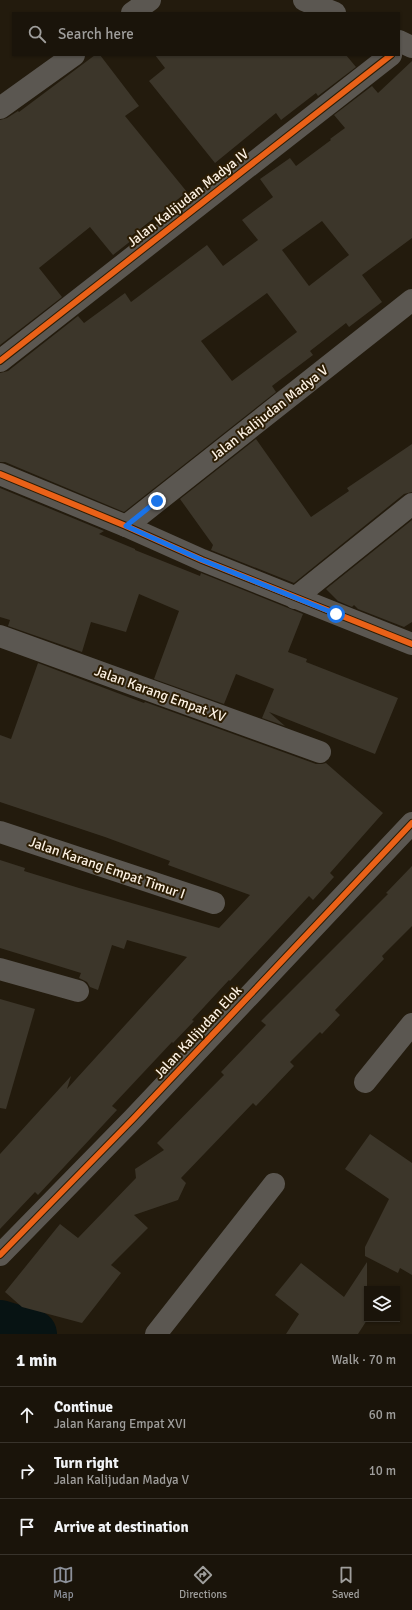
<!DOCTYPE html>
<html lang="en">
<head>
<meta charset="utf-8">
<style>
	:root { --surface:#1a140a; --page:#272118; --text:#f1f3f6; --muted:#9f9e9c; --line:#38332b; --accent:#8c9099 }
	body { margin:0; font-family:Signika,sans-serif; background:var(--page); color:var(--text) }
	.controls { position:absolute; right:12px; bottom:12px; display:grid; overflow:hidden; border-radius:0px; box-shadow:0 1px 3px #0004 }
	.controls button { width:36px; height:36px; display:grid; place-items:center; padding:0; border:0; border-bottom:1px solid var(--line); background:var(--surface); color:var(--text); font:20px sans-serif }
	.stop { position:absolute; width:12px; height:12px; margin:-9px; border:3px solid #1a73e8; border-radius:50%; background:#fff }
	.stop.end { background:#1a73e8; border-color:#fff; box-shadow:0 1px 4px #0008 }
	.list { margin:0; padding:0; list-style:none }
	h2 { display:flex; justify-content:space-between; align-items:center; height:52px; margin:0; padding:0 16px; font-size:17px }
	h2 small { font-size:13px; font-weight:400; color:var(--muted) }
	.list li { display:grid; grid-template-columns:26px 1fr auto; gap:12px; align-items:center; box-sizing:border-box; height:56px; padding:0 16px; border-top:1px solid var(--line) }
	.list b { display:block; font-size:15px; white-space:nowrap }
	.list p { margin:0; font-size:13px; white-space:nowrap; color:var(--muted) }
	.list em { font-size:13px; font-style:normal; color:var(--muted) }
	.icon { flex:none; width:22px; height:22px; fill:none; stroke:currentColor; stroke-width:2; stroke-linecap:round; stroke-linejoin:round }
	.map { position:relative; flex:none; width:412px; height:1334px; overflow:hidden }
	.search { position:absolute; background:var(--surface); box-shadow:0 1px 3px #0004; left:12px; right:12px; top:12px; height:44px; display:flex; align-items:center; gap:10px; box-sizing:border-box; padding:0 14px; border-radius:0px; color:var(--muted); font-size:15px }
	.sheet { height:220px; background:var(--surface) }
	nav { display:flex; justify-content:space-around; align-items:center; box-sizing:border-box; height:56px; border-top:1px solid var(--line); background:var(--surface); font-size:11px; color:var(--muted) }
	nav a { display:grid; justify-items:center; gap:2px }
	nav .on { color:var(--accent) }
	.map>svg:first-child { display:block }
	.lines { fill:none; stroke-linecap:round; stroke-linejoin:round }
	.river { stroke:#071313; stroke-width:48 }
	.building { fill:#3c362a; fill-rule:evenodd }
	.minor { stroke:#5b5751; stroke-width:22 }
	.cycleway-casing { stroke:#2c1d04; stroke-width:8 }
	.cycleway { stroke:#ea6118; stroke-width:6 }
	.route { stroke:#1a73e8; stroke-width:5 }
	.labels { text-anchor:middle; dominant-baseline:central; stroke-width:4; stroke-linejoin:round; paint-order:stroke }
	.street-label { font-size:14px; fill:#fcf1e3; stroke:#2c1d04 }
</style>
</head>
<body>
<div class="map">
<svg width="412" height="1334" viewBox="0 0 412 1334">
	<rect width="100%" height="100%" fill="#231b0d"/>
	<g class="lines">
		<!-- river -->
		<polyline class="river" points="0,1324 33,1334"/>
	</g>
	<!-- building -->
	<g class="building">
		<polygon points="95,55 100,55 139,106 125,116 187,192 130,237 132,240 113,255 90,227 39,268 62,297 0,345 0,120 7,118 18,111 19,112"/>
		<polygon points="155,55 346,55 356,67 318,96 316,93 281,120 276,113 215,163 149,81 165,68"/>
		<path d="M 412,61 L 412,238 L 362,275 L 382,302 L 349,327 L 346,323 L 310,351 L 313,355 L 272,386 L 276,392 L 124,512 L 5,462 L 0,462 L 0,373 L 8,371 L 78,316 L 84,323 L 125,293 L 131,302 L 207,245 L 223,266 L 258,240 L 242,220 L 273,197 L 260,179 L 290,158 L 296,166 L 331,140 L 330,139 L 345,128 L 334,115 L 372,86 L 378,93 ZM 322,221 L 349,255 L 309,286 L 282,250 ZM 267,293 L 297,332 L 232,381 L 201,341 Z"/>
		<polygon points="256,439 311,517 349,491 347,488 412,444 412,492 404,494 294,583 211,550 213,545 180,499"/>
		<polygon points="0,488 104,531 99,534 135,549 135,550 200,576 201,573 303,614 288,652 307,659 306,662 398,698 375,754 269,712 285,726 262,718 274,689 236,674 224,704 154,679 179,611 139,594 126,632 91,622 82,652 8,626 10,620 0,617"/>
		<polygon points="412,520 412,622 404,627 358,609 354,605 352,607 338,601 326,589"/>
		<polygon points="38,663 144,703 145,702 316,764 322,764 326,763 383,813 330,873 334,877 313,900 309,896 230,981 229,980 192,1020 194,1021 173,1043 172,1042 112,1106 117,1110 38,1195 35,1192 0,1229 0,1154 71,1076 67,1089 187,957 127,940 124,949 112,945 98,990 90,987 87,982 79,978 81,973 0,948 0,860 25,868 24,871 79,888 219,928 250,895 168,865 170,861 105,837 0,802 0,735 11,739"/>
		<polygon points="412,866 412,926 382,956 384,959 335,1010 340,1015 322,1034 320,1032 290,1062 294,1066 256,1106 253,1103 181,1178 186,1183 178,1200 134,1215 148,1228 111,1265 121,1273 82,1323 22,1307 5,1292 60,1224 78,1238 136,1178 135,1169 164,1150 157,1143 224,1075 221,1072 266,1025 261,1021 388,894 386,893"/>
		<polygon points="0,999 35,1009 6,1109 0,1108"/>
		<polygon points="370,1134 412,1163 412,1275 400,1268 398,1273 365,1256 365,1247 389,1199 345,1169"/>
		<polygon points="367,1262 367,1320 358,1334 286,1334 299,1314 275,1295 301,1263 344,1297"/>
	</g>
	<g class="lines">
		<!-- minor -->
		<g class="minor">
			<polyline points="304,0 335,13"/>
			<polyline points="132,13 150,0"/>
			<polyline points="399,41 412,47"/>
			<polyline points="0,108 74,55"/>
			<polyline points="0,361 391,55"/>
			<polyline points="0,474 126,526 202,560 412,644"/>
			<polyline points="126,526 412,300"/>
			<polyline points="295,598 412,504"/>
			<polyline points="0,636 320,752"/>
			<polyline points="0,832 214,903"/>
			<polyline points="0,969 78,991"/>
			<polyline points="365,1082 412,1024"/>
			<polyline points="0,1255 133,1119 412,823"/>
			<polyline points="156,1334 274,1184"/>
		</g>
		<defs>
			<g id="cycleway">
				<polyline points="0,361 391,55"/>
				<polyline points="0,474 126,526 202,560 412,644"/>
				<polyline points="0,1255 133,1119 412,823"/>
			</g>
		</defs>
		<!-- cycleway casing -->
		<use href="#cycleway" class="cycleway-casing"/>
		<!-- cycleway -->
		<use href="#cycleway" class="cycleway"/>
	</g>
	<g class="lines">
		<!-- route -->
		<polyline class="route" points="157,501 126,526 202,560 336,614"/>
	</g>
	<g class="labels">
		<!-- street labels -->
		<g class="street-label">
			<text transform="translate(188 198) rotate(-38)">Jalan Kalijudan Madya IV</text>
			<text transform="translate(269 413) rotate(-38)">Jalan Kalijudan Madya V</text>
			<text transform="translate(160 694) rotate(20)">Jalan Karang Empat XV</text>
			<text transform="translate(107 868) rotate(19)">Jalan Karang Empat Timur I</text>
			<text transform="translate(198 1032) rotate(-47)">Jalan Kalijudan Elok</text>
		</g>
	</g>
</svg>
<div class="controls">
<button><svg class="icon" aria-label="layers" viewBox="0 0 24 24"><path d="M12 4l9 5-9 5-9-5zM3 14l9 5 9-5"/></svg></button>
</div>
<div class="stop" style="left:336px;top:614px"></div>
<div class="stop end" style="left:157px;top:501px"></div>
<div class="search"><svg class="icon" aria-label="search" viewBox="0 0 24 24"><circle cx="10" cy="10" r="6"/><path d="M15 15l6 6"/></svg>Search here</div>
</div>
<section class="sheet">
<h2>1 min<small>Walk · 70 m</small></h2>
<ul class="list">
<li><svg class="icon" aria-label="ahead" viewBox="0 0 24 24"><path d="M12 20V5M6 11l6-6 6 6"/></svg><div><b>Continue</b><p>Jalan Karang Empat XVI</p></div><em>60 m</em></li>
<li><svg class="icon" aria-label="right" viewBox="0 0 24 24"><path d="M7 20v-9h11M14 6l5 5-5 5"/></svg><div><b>Turn right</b><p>Jalan Kalijudan Madya V</p></div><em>10 m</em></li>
<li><svg class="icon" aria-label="arrive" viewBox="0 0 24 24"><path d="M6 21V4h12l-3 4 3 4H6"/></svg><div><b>Arrive at destination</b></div></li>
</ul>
</section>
<nav>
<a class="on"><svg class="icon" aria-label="map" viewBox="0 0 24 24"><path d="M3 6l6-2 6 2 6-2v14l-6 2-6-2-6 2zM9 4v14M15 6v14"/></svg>Map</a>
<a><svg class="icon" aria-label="directions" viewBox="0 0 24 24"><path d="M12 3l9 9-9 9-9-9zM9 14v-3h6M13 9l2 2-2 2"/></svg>Directions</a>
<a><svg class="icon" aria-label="saved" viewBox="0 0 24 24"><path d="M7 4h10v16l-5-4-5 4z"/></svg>Saved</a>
</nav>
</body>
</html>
